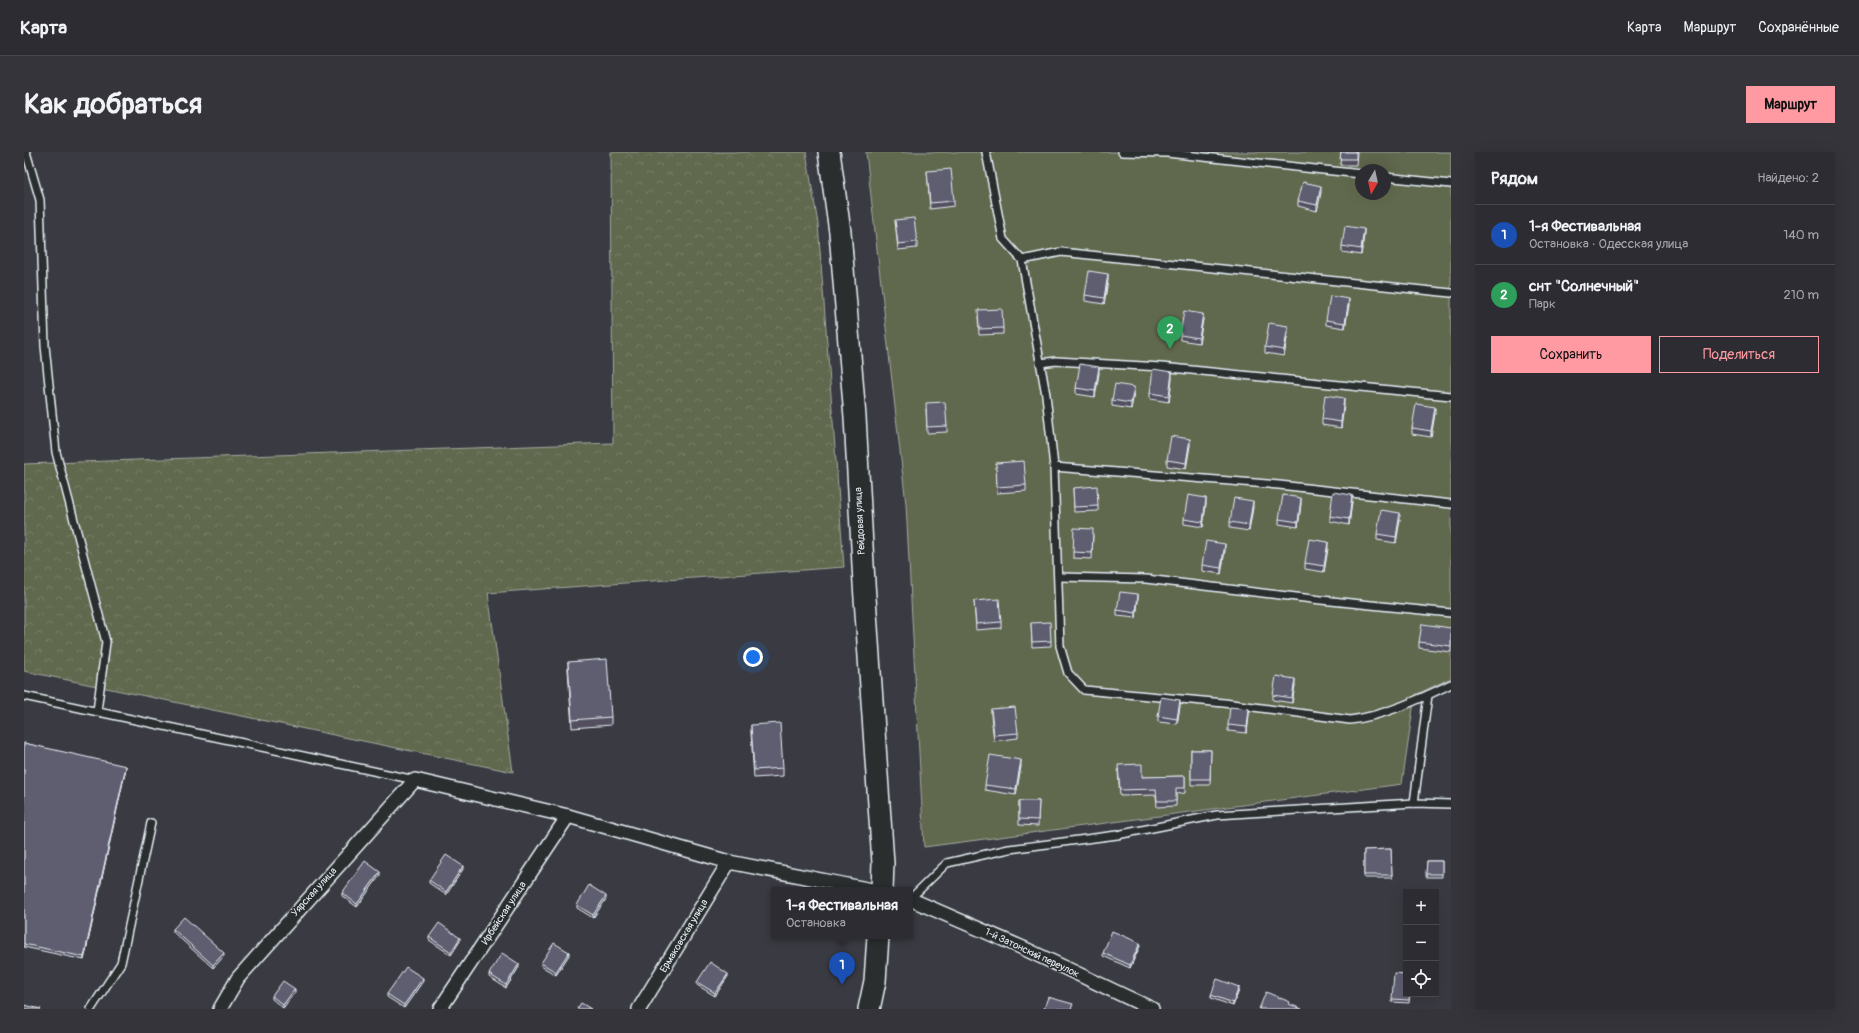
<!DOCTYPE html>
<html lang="ru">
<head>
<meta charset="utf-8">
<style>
	:root { --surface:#2c2c32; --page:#34343a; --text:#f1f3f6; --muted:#a6a7ac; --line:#48484d; --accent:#ff9aa2 }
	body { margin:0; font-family:Pangolin,sans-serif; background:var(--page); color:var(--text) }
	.controls { position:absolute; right:12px; bottom:12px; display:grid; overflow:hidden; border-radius:0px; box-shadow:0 4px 16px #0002 }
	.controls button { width:36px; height:36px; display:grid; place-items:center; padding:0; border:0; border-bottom:1px solid var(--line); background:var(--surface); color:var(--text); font:20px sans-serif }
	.compass { position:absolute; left:1331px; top:12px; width:36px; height:36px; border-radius:50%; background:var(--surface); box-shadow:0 4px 16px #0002; rotate:189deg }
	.you { position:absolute; left:729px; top:505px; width:14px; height:14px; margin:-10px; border:3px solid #fff; border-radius:50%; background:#1a73e8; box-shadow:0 0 0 6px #1a73e833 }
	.badge { display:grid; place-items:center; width:26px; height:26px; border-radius:50%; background:var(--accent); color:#fff; font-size:13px; font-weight:700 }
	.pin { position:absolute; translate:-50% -33px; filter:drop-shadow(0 1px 2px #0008) }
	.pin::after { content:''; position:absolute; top:21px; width:14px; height:12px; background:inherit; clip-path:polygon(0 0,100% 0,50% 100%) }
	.popup { position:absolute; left:747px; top:735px; width:142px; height:52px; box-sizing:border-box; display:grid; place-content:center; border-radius:0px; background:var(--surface); filter:drop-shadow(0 1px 3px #0005); font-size:13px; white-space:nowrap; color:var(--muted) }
	.popup b { font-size:15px; color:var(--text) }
	.popup::after { content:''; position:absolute; left:50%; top:100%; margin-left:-8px; border:8px solid transparent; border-top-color:var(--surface) }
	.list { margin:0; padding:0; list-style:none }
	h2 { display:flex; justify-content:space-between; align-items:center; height:52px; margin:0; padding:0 16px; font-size:17px }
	h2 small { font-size:13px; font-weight:400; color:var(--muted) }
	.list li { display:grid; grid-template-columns:26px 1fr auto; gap:12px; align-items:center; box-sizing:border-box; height:60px; padding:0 16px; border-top:1px solid var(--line) }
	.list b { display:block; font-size:15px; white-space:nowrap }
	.list p { margin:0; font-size:13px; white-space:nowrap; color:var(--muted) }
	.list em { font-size:13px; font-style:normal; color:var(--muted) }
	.actions { display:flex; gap:8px; padding:12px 16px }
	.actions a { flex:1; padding:9px 0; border:1px solid var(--accent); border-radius:0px; text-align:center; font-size:14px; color:var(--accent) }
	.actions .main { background:var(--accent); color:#111 }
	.icon { flex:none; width:22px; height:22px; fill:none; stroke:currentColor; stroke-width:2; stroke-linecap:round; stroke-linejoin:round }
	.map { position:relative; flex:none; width:1427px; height:857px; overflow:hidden; border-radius:0px }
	header { display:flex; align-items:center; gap:24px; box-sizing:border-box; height:56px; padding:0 20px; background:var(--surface); border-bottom:1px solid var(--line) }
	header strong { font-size:19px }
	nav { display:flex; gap:22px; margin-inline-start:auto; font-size:14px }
	.intro { display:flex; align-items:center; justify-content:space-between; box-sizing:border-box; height:96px; padding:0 24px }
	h1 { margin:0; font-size:28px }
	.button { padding:10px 18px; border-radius:0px; background:var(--accent); color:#111; font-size:14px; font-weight:700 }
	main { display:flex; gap:24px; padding:0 24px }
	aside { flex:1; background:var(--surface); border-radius:0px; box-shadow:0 4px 16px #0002 }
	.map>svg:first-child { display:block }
	.forest { fill:url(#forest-crowns); stroke:#a4aca2 }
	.garden { fill:#60674d; stroke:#a4aca2; fill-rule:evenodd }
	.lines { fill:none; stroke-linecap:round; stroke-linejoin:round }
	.lane-casing { stroke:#e8f1f8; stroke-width:10 }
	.street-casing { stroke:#e8f1f8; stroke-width:16 }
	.primary-casing { stroke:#e8f1f8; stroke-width:24 }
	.lane { stroke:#2a2d2e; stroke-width:7 }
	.street { stroke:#2a2d2e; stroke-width:13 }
	.primary { stroke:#2a2d2e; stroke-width:21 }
	.wall { fill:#52505f; stroke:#e8f1f8 }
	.shaded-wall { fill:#42414e; stroke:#e8f1f8 }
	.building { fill:#5f5d6f; stroke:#e8f1f8 }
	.labels { text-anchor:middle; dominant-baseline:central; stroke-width:3; stroke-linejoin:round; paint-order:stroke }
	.street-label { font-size:10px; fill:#e8f1f8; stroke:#2a2d2e }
</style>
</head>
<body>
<header>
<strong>Карта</strong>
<nav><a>Карта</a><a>Маршрут</a><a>Сохранённые</a></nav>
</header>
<div class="intro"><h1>Как добраться</h1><a class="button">Маршрут</a></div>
<main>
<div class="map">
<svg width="1427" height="857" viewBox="0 0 1427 857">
	<defs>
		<pattern id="forest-crowns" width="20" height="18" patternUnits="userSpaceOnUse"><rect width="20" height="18" fill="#60674d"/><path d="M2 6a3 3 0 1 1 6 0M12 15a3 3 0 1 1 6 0" fill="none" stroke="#777d67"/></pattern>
	</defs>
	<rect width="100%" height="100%" fill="#3a3b42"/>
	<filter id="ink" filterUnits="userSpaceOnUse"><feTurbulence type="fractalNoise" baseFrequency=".025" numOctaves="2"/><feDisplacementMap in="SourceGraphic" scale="8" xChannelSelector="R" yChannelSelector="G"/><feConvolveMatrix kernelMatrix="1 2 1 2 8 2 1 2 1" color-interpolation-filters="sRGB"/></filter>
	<g filter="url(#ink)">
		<!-- forest -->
		<polygon class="forest" points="587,0 782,0 794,72 820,415 464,441 489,620 0,519 0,312 589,291"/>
		<!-- garden -->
		<path class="garden" d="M 842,0 L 1427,0 L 1427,526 L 1391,543 L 1378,632 L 900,695 L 882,352 ZM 1337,18 L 1361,18 L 1361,42 L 1337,42 Z"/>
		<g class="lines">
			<defs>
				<g id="lane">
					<polyline points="2,0 16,48 21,194 32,300 82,490 73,559"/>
					<path d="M 962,0 L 979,87 L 998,108 L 1022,243 L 1030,315 L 1036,494 L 1044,521 L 1060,538 L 1200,551 L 1326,568 C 1360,564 1396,547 1427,532"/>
					<polyline points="1098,0 1143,1 1337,22"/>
					<polyline points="1361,25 1427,32"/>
					<polyline points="998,108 1037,100 1427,141"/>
					<polyline points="1016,211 1032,209 1137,215 1427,244"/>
					<polyline points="1030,315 1255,333 1427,352"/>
					<polyline points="1035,425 1122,427 1297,448 1427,461"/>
					<polyline points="0,544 391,628"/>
					<polyline points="1390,651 1404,543"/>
					<polyline points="886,747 923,711 985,697 1093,683 1193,663 1390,651 1427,652"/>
					<polyline points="67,857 97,811 127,671"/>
				</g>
				<g id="street">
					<polyline points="886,747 999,796 1128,857"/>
					<polyline points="196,857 214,826 391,628 544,664 705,710 848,738"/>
					<polyline points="416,857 544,664"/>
					<polyline points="615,857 705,710"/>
				</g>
				<g id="primary">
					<polyline points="805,0 816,80 831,265 840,431 859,711 858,738"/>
					<polyline points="845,857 851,829 854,784"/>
				</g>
			</defs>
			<!-- lane casing -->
			<use href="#lane" class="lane-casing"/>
			<!-- street casing -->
			<use href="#street" class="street-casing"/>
			<!-- primary casing -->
			<use href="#primary" class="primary-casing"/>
			<!-- lane -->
			<use href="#lane" class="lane"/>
			<!-- street -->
			<use href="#street" class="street"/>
			<!-- primary -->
			<use href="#primary" class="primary"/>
		</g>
		<!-- wall -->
		<g class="wall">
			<polygon points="1317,0 1333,0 1332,13 1316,13"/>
			<polygon points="903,19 930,49 930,54 906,57"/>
			<polygon points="1297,40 1293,59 1274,54 1274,49"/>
			<polygon points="871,68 893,90 893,96 874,98"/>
			<polygon points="1340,83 1337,103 1318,100 1318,94"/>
			<polygon points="1084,128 1080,152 1061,149 1061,143"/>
			<polygon points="1325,153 1321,176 1302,173 1302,168"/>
			<polygon points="954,164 979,176 979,182 955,183"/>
			<polygon points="1179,167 1175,191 1156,188 1156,183"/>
			<polygon points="1264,180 1260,204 1241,201 1241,195"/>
			<polygon points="1075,221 1071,245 1052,242 1052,236"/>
			<polygon points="1148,226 1145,250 1126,247 1126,241"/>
			<polygon points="1110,241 1107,257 1088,254 1088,248"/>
			<polygon points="1320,252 1317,276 1298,273 1298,267"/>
			<polygon points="902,257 923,274 923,280 903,281"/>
			<polygon points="1411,261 1407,285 1388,282 1388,276"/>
			<polygon points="1166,293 1162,317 1143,314 1143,308"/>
			<polygon points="972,311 1002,333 1002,339 973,341"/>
			<polygon points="1049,336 1074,354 1074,359 1050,360"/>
			<polygon points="1328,349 1325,373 1306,369 1306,364"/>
			<polygon points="1182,351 1179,375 1160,372 1160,367"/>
			<polygon points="1277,351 1274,375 1255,372 1255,367"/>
			<polygon points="1229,355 1225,379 1206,376 1206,370"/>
			<polygon points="1376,367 1372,391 1353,388 1353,382"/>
			<polygon points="1069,383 1068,407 1049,406 1049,400"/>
			<polygon points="1304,396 1300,420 1281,417 1281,411"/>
			<polygon points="1201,398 1197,422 1178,419 1178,413"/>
			<polygon points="1114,448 1112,466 1093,464 1093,458"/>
			<polygon points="950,449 977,470 977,476 952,478"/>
			<polygon points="1007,471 1027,489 1027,494 1008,495"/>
			<polygon points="1427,476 1427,500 1395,496 1395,490"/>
			<polygon points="544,510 587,565 587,573 548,576 544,518"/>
			<polygon points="1271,533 1268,551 1249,548 1249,543"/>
			<polygon points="1156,554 1153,572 1134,570 1134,564"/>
			<polygon points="967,557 994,581 994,586 970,589 967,563"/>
			<polygon points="1225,562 1223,581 1204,579 1204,573"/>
			<polygon points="727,573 759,616 759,624 730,626 727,581"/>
			<polygon points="0,591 102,616 60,808 0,795"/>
			<polygon points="1167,598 1187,598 1186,633 1167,633"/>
			<polygon points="997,614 992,643 961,638 961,633"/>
			<polygon points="1094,619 1118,625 1161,624 1161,641 1152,642 1152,654 1133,655 1132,643 1096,644"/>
			<polygon points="995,649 1015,649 1014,674 995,673"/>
			<polygon points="1367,697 1368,726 1340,726 1340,698"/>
			<polygon points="1403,709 1418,709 1418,725 1402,725"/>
			<polygon points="439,717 422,743 405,731 405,728"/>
			<polygon points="356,723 333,755 318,744 318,741"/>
			<polygon points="582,747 569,766 553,756 553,753"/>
			<polygon points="149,777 200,804 189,816 149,780"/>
			<polygon points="405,785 436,789 427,803 405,788"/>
			<polygon points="1116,794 1106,816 1079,804 1079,801"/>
			<polygon points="545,803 532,823 517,814 517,811"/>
			<polygon points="495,815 482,836 465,825 465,822"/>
			<polygon points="704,824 691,844 673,833 673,830"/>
			<polygon points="399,829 380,856 363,845 363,842"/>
			<polygon points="1215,838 1209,854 1187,846 1187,843"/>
			<polygon points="271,840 259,856 248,847 248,844"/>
			<polygon points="1386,842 1385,851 1368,850 1368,847"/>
		</g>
		<!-- shaded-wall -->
		<g class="shaded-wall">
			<polygon points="1297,34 1297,40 1293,59 1293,53"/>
			<polygon points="1340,77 1340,83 1337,103 1337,97"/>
			<polygon points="1084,122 1084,128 1080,152 1080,146"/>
			<polygon points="1325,147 1325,153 1321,176 1321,171"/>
			<polygon points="1179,162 1179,167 1175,191 1175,186"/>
			<polygon points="1264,174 1264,180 1260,204 1260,198"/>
			<polygon points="1075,215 1075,221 1071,245 1071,239"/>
			<polygon points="1148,220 1148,226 1145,250 1145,244"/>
			<polygon points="1110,235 1110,241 1107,257 1107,251"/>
			<polygon points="1320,246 1320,252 1317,276 1317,270"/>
			<polygon points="1411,255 1411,261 1407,285 1407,279"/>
			<polygon points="1166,287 1166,293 1162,317 1162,311"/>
			<polygon points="1328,343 1328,349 1325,373 1325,367"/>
			<polygon points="1182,346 1182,351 1179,375 1179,370"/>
			<polygon points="1277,346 1277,351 1274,375 1274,370"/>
			<polygon points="1229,349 1229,355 1225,379 1225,373"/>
			<polygon points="1376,361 1376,367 1372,391 1372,385"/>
			<polygon points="1304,390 1304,396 1300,420 1300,414"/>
			<polygon points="1201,392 1201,398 1197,422 1197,416"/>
			<polygon points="1114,442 1114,448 1112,466 1112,461"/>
			<polygon points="1271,527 1271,533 1268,551 1268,546"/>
			<polygon points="1156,548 1156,554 1153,572 1153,567"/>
			<polygon points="1225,557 1225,562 1223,581 1223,575"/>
			<polygon points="997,608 997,614 992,643 992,637"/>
			<polygon points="102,614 102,616 60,808 60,805"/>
			<polygon points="439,714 439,717 422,743 422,740"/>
			<polygon points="356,720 356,723 333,755 333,752"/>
			<polygon points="582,744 582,747 569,766 569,763"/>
			<polygon points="436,786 436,789 427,803 427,800"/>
			<polygon points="1116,791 1116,794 1106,816 1106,813"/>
			<polygon points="545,800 545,803 532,823 532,820"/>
			<polygon points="200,801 200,804 189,816 189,813"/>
			<polygon points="495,812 495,815 482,836 482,833"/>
			<polygon points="704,822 704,824 691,844 691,841"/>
			<polygon points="399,826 399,829 380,856 380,853"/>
			<polygon points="1215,835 1215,838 1209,854 1209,851"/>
			<polygon points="271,837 271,840 259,856 259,853"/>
		</g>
		<!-- building -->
		<g class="building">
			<polygon points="1317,0 1332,0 1332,7 1316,7"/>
			<polygon points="927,17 930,49 906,51 903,19"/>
			<polygon points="1279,30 1297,34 1293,53 1274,49"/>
			<polygon points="890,66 893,90 874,92 871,68"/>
			<polygon points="1321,74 1340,77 1337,97 1318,94"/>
			<polygon points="1065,119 1084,122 1080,146 1061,143"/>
			<polygon points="1306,144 1325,147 1321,171 1302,168"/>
			<polygon points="978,157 979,176 955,177 954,158"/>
			<polygon points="1160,159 1179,162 1175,186 1156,183"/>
			<polygon points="1245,171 1264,174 1260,198 1241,195"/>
			<polygon points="1056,212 1075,215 1071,239 1052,236"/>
			<polygon points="1129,217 1148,220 1145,244 1126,241"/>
			<polygon points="1091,232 1110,235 1107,251 1088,248"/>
			<polygon points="1301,243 1320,246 1317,270 1298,267"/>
			<polygon points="921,250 923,274 903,275 902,251"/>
			<polygon points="1392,252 1411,255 1407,279 1388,276"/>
			<polygon points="1147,284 1166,287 1162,311 1143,308"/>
			<polygon points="1000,309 1002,333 973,335 972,311"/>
			<polygon points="1073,334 1074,354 1050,355 1049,336"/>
			<polygon points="1309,340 1328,343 1325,367 1306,364"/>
			<polygon points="1164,343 1182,346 1179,370 1160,367"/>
			<polygon points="1259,343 1277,346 1274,370 1255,367"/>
			<polygon points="1210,346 1229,349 1225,373 1206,370"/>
			<polygon points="1357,358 1376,361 1372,385 1353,382"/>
			<polygon points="1050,376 1069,377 1068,401 1049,400"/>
			<polygon points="1285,387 1304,390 1300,414 1281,411"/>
			<polygon points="1182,389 1201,392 1197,416 1178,413"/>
			<polygon points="1096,440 1114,442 1112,461 1093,458"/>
			<polygon points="975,447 977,470 952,472 950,449"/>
			<polygon points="1026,470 1027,489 1008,490 1007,471"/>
			<polygon points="1398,472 1427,476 1427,494 1395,490"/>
			<polygon points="583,507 587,565 548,568 544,510"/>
			<polygon points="1252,524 1271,527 1268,546 1249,543"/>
			<polygon points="1137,545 1156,548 1153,567 1134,564"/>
			<polygon points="991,555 994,581 970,583 967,557"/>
			<polygon points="1206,555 1225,557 1223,575 1204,573"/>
			<polygon points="756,571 759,616 730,618 727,573"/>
			<polygon points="0,591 102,614 60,805 0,792"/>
			<polygon points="1167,598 1187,598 1186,627 1167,627"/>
			<polygon points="966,603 997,608 992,637 961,633"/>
			<polygon points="1118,612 1118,625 1161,624 1161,636 1152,636 1152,649 1133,649 1132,637 1096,638 1094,613"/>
			<polygon points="995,649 1015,649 1014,668 995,667"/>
			<polygon points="1367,697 1368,723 1340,723 1340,698"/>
			<polygon points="422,703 439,714 422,740 405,728"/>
			<polygon points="341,709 356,720 333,752 318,741"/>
			<polygon points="1403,709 1418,709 1418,722 1402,722"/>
			<polygon points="565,733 582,744 569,763 553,753"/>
			<polygon points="160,765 200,801 189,813 149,777"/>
			<polygon points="415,771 436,786 427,800 405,785"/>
			<polygon points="1088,779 1116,791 1106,813 1079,801"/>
			<polygon points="530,791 545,800 532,820 517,811"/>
			<polygon points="478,801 495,812 482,833 465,822"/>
			<polygon points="686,810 704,822 691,841 673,830"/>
			<polygon points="382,815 399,826 380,853 363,842"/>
			<polygon points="1370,821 1382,822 1382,842 1386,842 1385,848 1368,847"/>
			<polygon points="1193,827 1215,835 1209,851 1187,843"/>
			<polygon points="259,829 271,837 259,853 248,844"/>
			<polygon points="1242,840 1266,850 1265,852 1278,857 1235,857"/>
			<polygon points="1024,845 1049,852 1047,857 1020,857"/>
			<polygon points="557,851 567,857 553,857"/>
			<polygon points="0,853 17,857 0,857"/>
		</g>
	</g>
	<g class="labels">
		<!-- street labels -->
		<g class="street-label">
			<text transform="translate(836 369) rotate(-93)">Рейдовая улица</text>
			<text transform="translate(290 740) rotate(-48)">Уярская улица</text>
			<text transform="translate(480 761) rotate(-57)">Ирбейская улица</text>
			<text transform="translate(660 784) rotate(-59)">Ермаковская улица</text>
			<text transform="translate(1008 801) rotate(25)">1-й Затонский переулок</text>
		</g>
	</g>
</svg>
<div class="controls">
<button>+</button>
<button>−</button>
<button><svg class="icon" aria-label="locate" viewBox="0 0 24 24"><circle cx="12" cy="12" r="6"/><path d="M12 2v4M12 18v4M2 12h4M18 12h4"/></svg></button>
</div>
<svg class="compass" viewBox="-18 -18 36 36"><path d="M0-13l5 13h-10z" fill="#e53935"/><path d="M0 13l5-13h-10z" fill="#a6a7ac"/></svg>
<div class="you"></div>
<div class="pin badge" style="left:818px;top:833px;background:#1a4fb4">1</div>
<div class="popup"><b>1-я Фестивальная</b>Остановка</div>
<div class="pin badge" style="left:1146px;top:197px;background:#2e9e5b">2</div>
</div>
<aside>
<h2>Рядом<small>Найдено: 2</small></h2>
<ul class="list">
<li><span class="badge" style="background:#1a4fb4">1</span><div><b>1-я Фестивальная</b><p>Остановка · Одесская улица</p></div><em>140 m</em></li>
<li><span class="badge" style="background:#2e9e5b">2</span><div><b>снт &quot;Солнечный&quot;</b><p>Парк</p></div><em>210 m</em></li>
</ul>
<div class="actions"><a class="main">Сохранить</a><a>Поделиться</a></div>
</aside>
</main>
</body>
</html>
